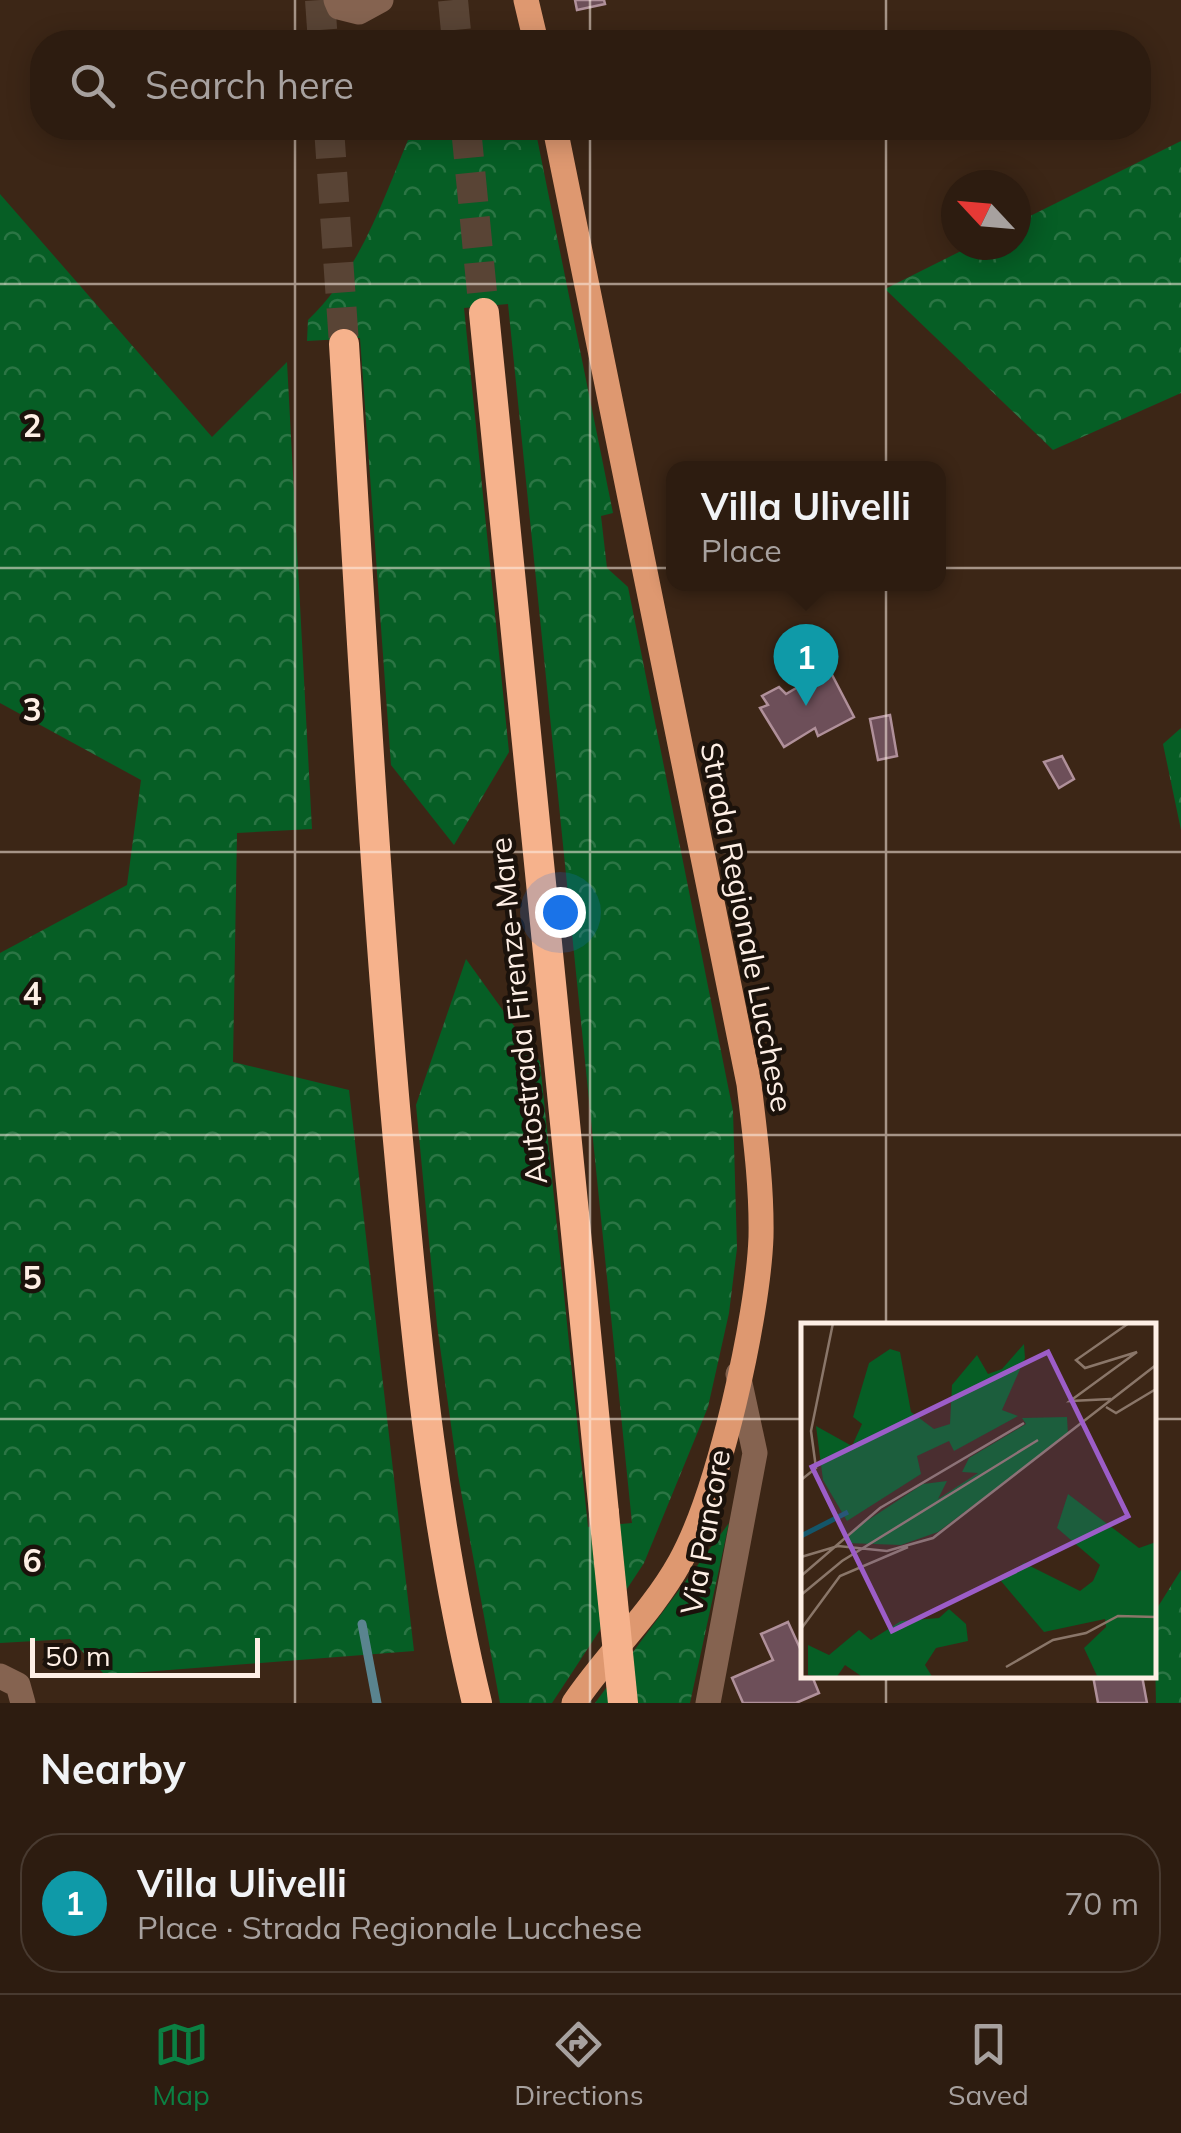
<!DOCTYPE html>
<html lang="en">
<head>
<meta charset="utf-8">
<style>
	:root { --surface:#2d1c10; --page:#352519; --text:#f1f3f6; --muted:#a7a19f; --line:#483a30; --accent:#0b8043 }
	body { margin:0; font-family:Mulish,sans-serif; background:var(--page); color:var(--text) }
	.compass { position:absolute; left:941px; top:170px; width:90px; height:90px; border-radius:50%; background:var(--surface); box-shadow:0 5px 25px #0003; rotate:296deg }
	.scale { position:absolute; left:30px; bottom:25px; width:230px; box-sizing:border-box; padding-left:10px; border:5px solid #feefe5; border-top:0; font-size:28px; line-height:35px; white-space:nowrap; color:#feefe5; -webkit-text-stroke:8px #1b120b; paint-order:stroke }
	.you { position:absolute; left:560px; top:912px; width:35px; height:35px; margin:-25px; border:8px solid #fff; border-radius:50%; background:#1a73e8; box-shadow:0 0 0 15px #1a73e833 }
	.badge { display:grid; place-items:center; width:65px; height:65px; border-radius:50%; background:var(--accent); color:#fff; font-size:32px; font-weight:700 }
	.pin { position:absolute; translate:-50% -82px; filter:drop-shadow(0 2px 5px #0008) }
	.pin::after { content:''; position:absolute; top:52px; width:35px; height:30px; background:inherit; clip-path:polygon(0 0,100% 0,50% 100%) }
	.popup { position:absolute; left:666px; top:461px; width:280px; height:130px; box-sizing:border-box; display:grid; place-content:center; border-radius:20px; background:var(--surface); filter:drop-shadow(0 2px 8px #0005); font-size:32px; white-space:nowrap; color:var(--muted) }
	.popup b { font-size:38px; color:var(--text) }
	.popup::after { content:''; position:absolute; left:50%; top:100%; margin-left:-20px; border:20px solid transparent; border-top-color:var(--surface) }
	.list { margin:0; padding:0; list-style:none }
	h2 { display:flex; justify-content:space-between; align-items:center; height:130px; margin:0; padding:0 40px; font-size:42px }
	h2 small { font-size:32px; font-weight:400; color:var(--muted) }
	.list li { display:grid; grid-template-columns:65px 1fr auto; gap:30px; align-items:center; box-sizing:border-box; height:140px; margin:0 20px 20px; padding:0 20px; border:2px solid var(--line); border-radius:40px }
	.list b { display:block; font-size:38px; white-space:nowrap }
	.list p { margin:0; font-size:32px; white-space:nowrap; color:var(--muted) }
	.list em { font-size:32px; font-style:normal; color:var(--muted) }
	.icon { flex:none; width:55px; height:55px; fill:none; stroke:currentColor; stroke-width:2; stroke-linecap:round; stroke-linejoin:round }
	.map { position:relative; flex:none; width:1181px; height:1703px; overflow:hidden }
	.search { position:absolute; background:var(--surface); box-shadow:0 5px 25px #0003; left:30px; right:30px; top:30px; height:110px; display:flex; align-items:center; gap:25px; box-sizing:border-box; padding:0 35px; border-radius:40px; color:var(--muted); font-size:38px }
	.sheet { height:290px; background:var(--surface) }
	nav { display:flex; justify-content:space-around; align-items:center; box-sizing:border-box; height:140px; border-top:2px solid var(--line); background:var(--surface); font-size:28px; color:var(--muted) }
	nav a { display:grid; justify-items:center; gap:5px }
	nav .on { color:var(--accent) }
	.map>svg:first-child { display:block }
	.forest { fill:url(#forest-crowns) }
	.lines { fill:none; stroke-linecap:round; stroke-linejoin:round }
	.stream { stroke:#5a848f; stroke-width:9 }
	.building { fill:#6d4f59; stroke:#b0909a; stroke-width:2.5 }
	.motorway-tunnel { stroke:#594435; stroke-width:30; stroke-dasharray:30 15; stroke-linecap:butt }
	.minor { stroke:#856350; stroke-width:25 }
	.primary { stroke:#de9870; stroke-width:25 }
	.motorway { stroke:#f6b28c; stroke-width:30 }
	.motorway-bridge { stroke:#f6b28c; stroke-width:30 }
	.grid { fill:none; stroke:#feefe5; stroke-width:2.5; stroke-opacity:0.55 }
	.labels { text-anchor:middle; dominant-baseline:central; stroke-width:9; stroke-linejoin:round; paint-order:stroke }
	.street-label { font-size:30px; fill:#feefe5; stroke:#1b120b }
	.inset-river { fill:none; stroke:#14566a; stroke-width:5 }
	.inset-road { fill:none; stroke:#8a7669; stroke-width:2.5 }
	.view { fill:#9c5dc8; fill-opacity:0.15; stroke:#9c5dc8; stroke-width:5 }
	.inset-edge { fill:none; stroke:#feefe5; stroke-width:5 }
	.grid-label { font-size:32px; text-anchor:middle; font-weight:bold; fill:#feefe5; stroke:#1b120b; stroke-width:9; stroke-linejoin:round; paint-order:stroke }
</style>
</head>
<body>
<div class="map">
<svg width="1181" height="1703" viewBox="0 0 1181 1703">
	<defs>
		<pattern id="forest-crowns" width="20" height="18" patternUnits="userSpaceOnUse" patternTransform="scale(2.5)"><rect width="20" height="18" fill="#065e25"/><path d="M2 6a3 3 0 1 1 6 0M12 15a3 3 0 1 1 6 0" fill="none" stroke="#2b7544"/></pattern>
	</defs>
	<rect width="100%" height="100%" fill="#3c2616"/>
	<!-- forest -->
	<g class="forest">
		<path d="M 413,128 L 535,128 L 613,513 L 601,516 L 607,568 L 628,587 L 733,1111 L 737,1248 L 729,1313 L 708,1407 L 644,1563 L 552,1703 L 500,1703 L 458,1475 L 437,1325 L 416,1105 L 466,959 L 540,1062 L 588,1527 L 632,1523 L 508,304 L 464,308 L 509,752 L 454,845 L 391,765 L 360,338 L 307,341 L 308,320 C 363,267 384,196 413,128 Z"/>
		<polygon points="1181,141 1181,393 1053,450 885,289 973,245 1016,245 1016,223"/>
		<polygon points="0,194 212,437 287,362 312,829 237,833 233,1062 349,1090 414,1651 105,1675 70,1639 0,1643 0,953 127,885 141,780 0,703"/>
		<polygon points="1181,728 1181,830 1163,744"/>
		<polygon points="729,1523 690,1703 595,1703"/>
		<polygon points="1181,1570 1181,1703 1156,1703 1154,1613"/>
	</g>
	<g class="lines">
		<!-- stream -->
		<polyline class="stream" points="362,1624 377,1703"/>
	</g>
	<!-- building -->
	<g class="building">
		<polygon points="575,0 604,0 605,4 577,10"/>
		<polygon points="829,669 854,717 818,736 815,728 784,747 760,708 768,705 762,696 779,687 786,694"/>
		<polygon points="890,715 897,756 878,760 870,719"/>
		<polygon points="1062,756 1074,779 1059,788 1044,762"/>
		<polygon points="788,1622 804,1657 804,1676 812,1676 819,1693 796,1703 743,1703 732,1678 773,1660 761,1634"/>
		<polygon points="1093,1676 1142,1676 1147,1703 1098,1703"/>
	</g>
	<g class="lines">
		<!-- motorway-tunnel -->
		<g class="motorway-tunnel">
			<polyline points="320,0 323,42"/>
			<polyline points="453,0 457,42"/>
			<polyline points="329,128 344,344"/>
			<polyline points="466,128 484,313"/>
		</g>
		<!-- minor -->
		<g class="minor">
			<polyline points="336,0 339,7 359,12 381,0"/>
			<polyline points="0,1676 18,1685 23,1703"/>
			<polyline points="708,1703 755,1453 738,1374"/>
		</g>
		<!-- primary -->
		<g class="primary">
			<polyline points="526,0 536,42"/>
			<path d="M 555,128 L 749,1084 C 755,1135 762,1186 761,1237 C 758,1318 719,1492 680,1562 C 651,1614 607,1654 574,1703"/>
		</g>
		<!-- motorway -->
		<g class="motorway">
			<polyline points="484,313 604,1513"/>
			<path d="M 344,344 C 361,620 375,897 401,1173 C 417,1350 435,1530 477,1703"/>
		</g>
		<!-- motorway-bridge -->
		<polyline class="motorway-bridge" points="604,1513 623,1703"/>
	</g>
	<!-- grid -->
	<path class="grid" d="M 295,0 L 295,42M 590,0 L 590,42M 886,0 L 886,42M 295,128 L 295,1703M 590,128 L 590,1703M 886,128 L 886,1326M 0,284 L 1181,284M 0,568 L 1181,568M 0,852 L 1181,852M 0,1135 L 1181,1135M 0,1419 L 804,1419M 1154,1419 L 1181,1419M 886,1676 L 886,1703"/>
	<g class="labels">
		<!-- street labels -->
		<g class="street-label">
			<text transform="translate(747 927) rotate(79)">Strada Regionale Lucchese</text>
			<text transform="translate(518 1011) rotate(-96)">Autostrada Firenze-Mare</text>
			<text transform="translate(705 1532) rotate(-80)">Via Pancore</text>
		</g>
	</g>
	<!-- overview -->
	<g transform="translate(801 1323)">
		<rect width="355" height="355" fill="#3c2616"/>
		<path d="M 223,21 L 224,35 L 201,87 L 217,93 L 153,128 L 148,118 L 116,133 L 120,151 L 46,198 L 22,157 L 15,103 L 51,123 L 61,101 L 52,94 L 68,40 L 89,26 L 99,29 L 110,89 L 133,106 L 149,101 L 151,62 L 176,32 L 187,51 L 201,46 ZM 266,94 L 267,111 L 137,209 L 100,222 L 45,220 L 52,207 L 122,161 L 146,158 L 137,176 L 177,150 L 161,149 L 168,135 L 225,101 L 221,95 ZM 267,171 L 338,225 L 355,219 L 355,355 L 297,355 L 283,325 L 305,304 L 304,296 L 243,309 L 200,258 L 223,240 L 279,268 L 292,258 L 299,242 L 256,205 ZM 148,286 L 165,301 L 167,318 L 135,325 L 124,342 L 132,355 L 63,355 L 44,342 L 35,355 L 7,352 L 7,322 L 28,332 L 58,307 L 70,317 L 100,298 L 138,295 Z" fill="#065e25"/>
		<path class="inset-river" d="M 0,213 L 47,189"/>
		<path class="inset-road" d="M 310,76 L 269,78 L 336,29 L 284,45 L 275,37 L 328,0M 305,84 L 315,90 L 355,66M 0,157 L 15,145 L 10,108 L 32,0M 0,234 L 37,223 L 86,228 L 132,215 L 355,42M 0,253 L 79,185 L 223,100M 0,272 L 41,238 L 237,117M 0,306 L 39,253 L 107,224M 205,344 L 252,317 L 285,310 L 317,293 L 355,294"/>
		<path class="view" d="M 247,29 L 327,193 L 91,308 L 11,144 Z"/>
		<rect width="355" height="355" class="inset-edge"/>
	</g>
	<g class="grid-label">
		<text x="32" y="437">2</text>
		<text x="32" y="721">3</text>
		<text x="32" y="1005">4</text>
		<text x="32" y="1289">5</text>
		<text x="32" y="1572">6</text>
	</g>
</svg>
<svg class="compass" viewBox="-18 -18 36 36"><path d="M0-13l5 13h-10z" fill="#e53935"/><path d="M0 13l5-13h-10z" fill="#a7a19f"/></svg>
<div class="scale">50 m</div>
<div class="you"></div>
<div class="pin badge" style="left:806px;top:706px;background:#0f9aa8">1</div>
<div class="popup"><b>Villa Ulivelli</b>Place</div>
<div class="search"><svg class="icon" aria-label="search" viewBox="0 0 24 24"><circle cx="10" cy="10" r="6"/><path d="M15 15l6 6"/></svg>Search here</div>
</div>
<section class="sheet">
<h2>Nearby<small></small></h2>
<ul class="list">
<li><span class="badge" style="background:#0f9aa8">1</span><div><b>Villa Ulivelli</b><p>Place · Strada Regionale Lucchese</p></div><em>70 m</em></li>
</ul>
</section>
<nav>
<a class="on"><svg class="icon" aria-label="map" viewBox="0 0 24 24"><path d="M3 6l6-2 6 2 6-2v14l-6 2-6-2-6 2zM9 4v14M15 6v14"/></svg>Map</a>
<a><svg class="icon" aria-label="directions" viewBox="0 0 24 24"><path d="M12 3l9 9-9 9-9-9zM9 14v-3h6M13 9l2 2-2 2"/></svg>Directions</a>
<a><svg class="icon" aria-label="saved" viewBox="0 0 24 24"><path d="M7 4h10v16l-5-4-5 4z"/></svg>Saved</a>
</nav>
</body>
</html>
